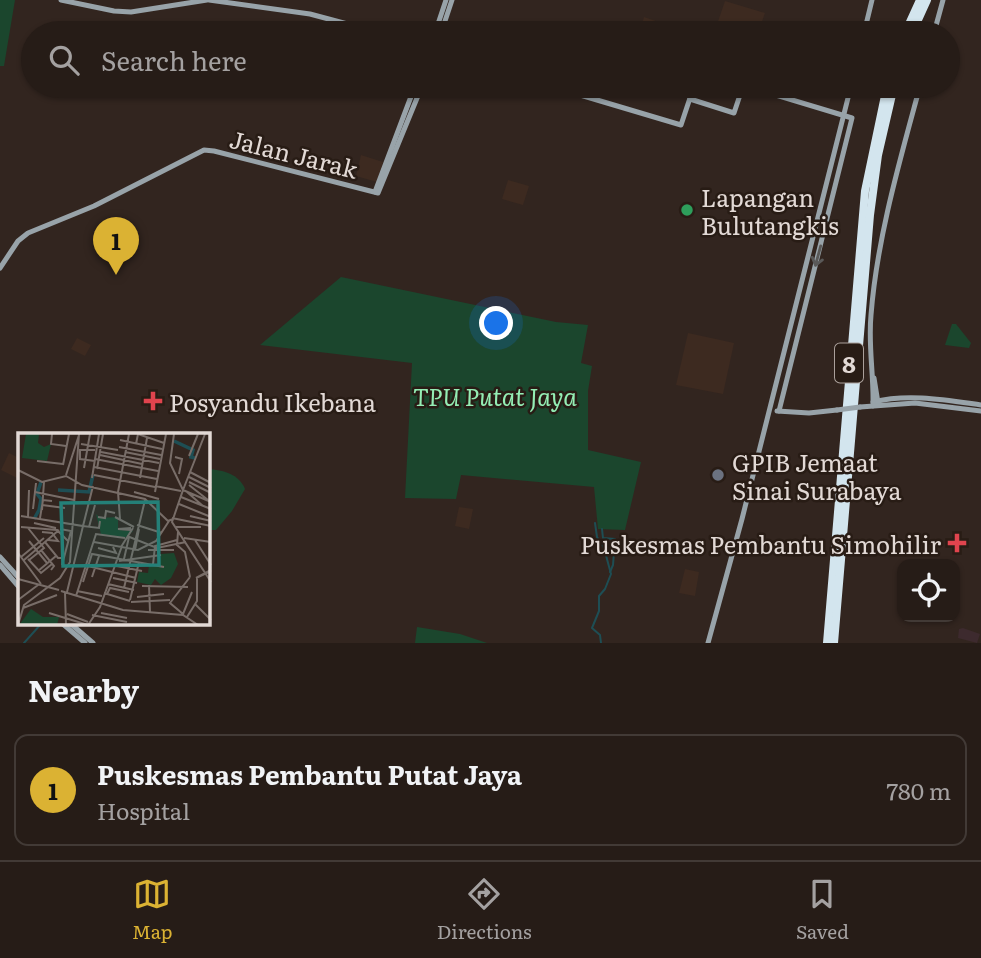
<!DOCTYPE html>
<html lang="en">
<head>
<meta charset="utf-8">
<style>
	:root { --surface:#261c17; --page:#322924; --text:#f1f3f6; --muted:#a4a1a1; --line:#423a36; --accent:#dbb233 }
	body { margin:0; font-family:Literata,serif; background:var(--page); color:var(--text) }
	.controls { position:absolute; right:21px; bottom:21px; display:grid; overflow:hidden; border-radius:14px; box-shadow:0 2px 5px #0004 }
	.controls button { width:63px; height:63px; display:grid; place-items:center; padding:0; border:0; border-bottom:2px solid var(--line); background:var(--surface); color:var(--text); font:35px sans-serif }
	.you { position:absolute; left:497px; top:324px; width:24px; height:24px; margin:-18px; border:5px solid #fff; border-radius:50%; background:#1a73e8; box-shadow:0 0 0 10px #1a73e833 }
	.badge { display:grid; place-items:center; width:46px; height:46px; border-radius:50%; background:var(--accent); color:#111; font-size:23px; font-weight:700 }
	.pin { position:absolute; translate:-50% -58px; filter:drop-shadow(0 2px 4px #0008) }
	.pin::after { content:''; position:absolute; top:37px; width:24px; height:21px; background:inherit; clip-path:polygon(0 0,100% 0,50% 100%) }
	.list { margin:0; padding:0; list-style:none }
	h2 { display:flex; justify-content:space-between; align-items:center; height:91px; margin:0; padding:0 28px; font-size:30px }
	h2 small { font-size:23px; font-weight:400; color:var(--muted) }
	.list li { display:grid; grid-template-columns:46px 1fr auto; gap:21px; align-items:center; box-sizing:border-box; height:112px; margin:0 14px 14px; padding:0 14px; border:2px solid var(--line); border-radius:14px }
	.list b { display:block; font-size:26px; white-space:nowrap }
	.list p { margin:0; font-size:23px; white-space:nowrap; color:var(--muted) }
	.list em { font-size:23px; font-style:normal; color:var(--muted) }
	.icon { flex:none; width:38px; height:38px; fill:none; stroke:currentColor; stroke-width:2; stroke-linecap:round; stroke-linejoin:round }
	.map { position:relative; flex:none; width:981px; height:643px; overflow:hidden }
	.search { position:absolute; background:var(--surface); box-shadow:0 2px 5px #0004; left:21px; right:21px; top:21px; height:77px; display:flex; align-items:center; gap:18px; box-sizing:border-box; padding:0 24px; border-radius:38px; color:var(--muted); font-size:26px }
	.sheet { height:217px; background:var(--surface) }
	nav { display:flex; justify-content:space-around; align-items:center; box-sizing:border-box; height:98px; border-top:2px solid var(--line); background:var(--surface); font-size:19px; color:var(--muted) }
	nav a { display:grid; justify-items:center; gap:4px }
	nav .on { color:var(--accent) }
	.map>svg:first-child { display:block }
	.commercial { fill:#3d2a2e }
	.built { fill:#3d2a20 }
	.green { fill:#1b462d }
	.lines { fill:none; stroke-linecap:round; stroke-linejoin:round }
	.stream { stroke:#1e4e54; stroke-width:2 }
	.secondary { stroke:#98a3a9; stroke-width:5 }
	.highway { stroke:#d3e5ee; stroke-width:8 }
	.secondary-bridge { stroke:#98a3a9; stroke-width:5 }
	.oneway { stroke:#5a5958 }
	.leisure-dot { fill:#2e9e5b; stroke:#281c15; stroke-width:2.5 }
	.health-dot { fill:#e0444e; stroke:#281c15; stroke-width:2.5 }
	.worship-dot { fill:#6b7280; stroke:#281c15; stroke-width:2.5 }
	.labels { text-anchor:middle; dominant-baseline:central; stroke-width:5; stroke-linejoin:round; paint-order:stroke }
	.shield { fill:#281c15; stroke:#aaa09b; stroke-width:2 }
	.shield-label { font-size:23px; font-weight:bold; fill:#e2d9d5 }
	.street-label { font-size:24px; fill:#e2d9d5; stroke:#281c15 }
	.poi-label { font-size:24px; fill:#e2d9d5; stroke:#281c15; text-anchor:start }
	.park-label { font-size:24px; font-style:italic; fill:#94edb4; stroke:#281c15 }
	.inset-river { fill:none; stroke:#1e4e54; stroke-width:3.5 }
	.inset-road { fill:none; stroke:#786d68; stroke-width:2 }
	.view { fill:#248078; fill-opacity:0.15; stroke:#248078; stroke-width:3.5 }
	.inset-edge { fill:none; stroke:#e2d9d5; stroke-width:3.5 }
</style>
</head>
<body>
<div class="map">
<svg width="981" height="643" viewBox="0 0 981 643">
	<rect width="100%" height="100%" fill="#32251f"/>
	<!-- commercial -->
	<polygon class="commercial" points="963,628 980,634 977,643 958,638 959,629"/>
	<!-- built -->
	<g class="built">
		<polygon points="725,1 765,13 758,33 714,33"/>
		<polygon points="644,17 679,29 693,33 639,33"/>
		<polygon points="361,155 383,162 377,182 356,176"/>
		<polygon points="508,180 529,186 523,205 502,199"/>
		<polygon points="688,333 734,343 723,394 676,385"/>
		<polygon points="77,338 91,345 85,356 71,349"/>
		<polygon points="9,453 19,458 17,478 1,470"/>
		<polygon points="459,507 473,509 469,529 455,526"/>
		<polygon points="685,569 699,572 695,596 679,593"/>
	</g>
	<!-- green -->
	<g class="green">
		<polygon points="0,0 15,0 4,66 0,66"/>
		<polygon points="341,277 556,322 588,325 581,363 592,366 588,391 588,450 641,462 625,530 598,529 594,487 461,475 456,499 405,498 412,363 260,345"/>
		<polygon points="952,324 956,324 971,343 969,348 945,345"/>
		<path d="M 208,469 C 223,470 239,474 245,489 L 232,511 L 216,530 L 208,530 Z"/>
		<polygon points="417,627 460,634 487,643 415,643"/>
	</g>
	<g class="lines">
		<!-- stream -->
		<g class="stream">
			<polyline points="595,523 597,537 604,548 611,574 605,589 599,596 599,611 592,628 600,635 601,643"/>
			<polyline points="602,529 603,538 615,539 613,565 610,572"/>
			<polyline points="24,643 41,624"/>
		</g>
		<!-- secondary -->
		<g class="secondary">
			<polyline points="61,0 114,11 131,12 207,0"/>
			<polyline points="209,0 310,14 381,33"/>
			<polyline points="435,33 446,0"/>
			<polyline points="441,33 452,0"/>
			<polyline points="864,33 872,0"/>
			<polyline points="934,33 943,0"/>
			<polyline points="550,86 681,125 694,86"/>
			<polyline points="746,86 852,118 779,411"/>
			<polyline points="690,99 734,113 743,86"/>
			<polyline points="375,192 415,86"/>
			<polyline points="0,268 18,241 28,233 94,206 204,150 214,151 378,193 422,86"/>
			<polyline points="874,378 878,403"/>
			<path d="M 873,402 C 908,393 946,400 981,405"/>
			<path d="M 873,406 C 874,375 868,346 871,315 C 877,238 900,160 920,86"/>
			<polyline points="860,407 915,403 981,411"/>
			<polyline points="777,411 809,413 837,410"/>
			<polyline points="0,557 19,578"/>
			<polyline points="0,565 19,587"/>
			<polyline points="63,624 85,643"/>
			<polyline points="71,624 93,643"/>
			<polyline points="708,643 742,519 851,86"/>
		</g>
		<!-- highway -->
		<g class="highway">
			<polyline points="905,33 920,0"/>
			<polyline points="912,33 927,0"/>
			<polyline points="827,643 865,191 887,86"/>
			<polyline points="834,643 870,215 878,155 894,86"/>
		</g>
		<!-- secondary-bridge -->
		<polyline class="secondary-bridge" points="837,410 860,407"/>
	</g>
	<!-- one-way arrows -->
	<defs><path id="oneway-shaft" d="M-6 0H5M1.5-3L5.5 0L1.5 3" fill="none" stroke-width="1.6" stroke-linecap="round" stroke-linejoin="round" transform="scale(1.75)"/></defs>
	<use class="oneway" href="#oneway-shaft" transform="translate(818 256) rotate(105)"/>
	<!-- markers -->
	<circle class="leisure-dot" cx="687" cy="210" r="7"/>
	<g class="health-dot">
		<path d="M149.5 390.5h7v7h7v7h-7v7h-7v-7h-7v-7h7z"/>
		<path d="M953.5 532.5h7v7h7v7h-7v7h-7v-7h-7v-7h7z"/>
	</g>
	<circle class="worship-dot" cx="718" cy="475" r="7"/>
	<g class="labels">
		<!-- shield labels -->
		<rect class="shield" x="835" y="343.5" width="28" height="39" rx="5"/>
		<g class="shield-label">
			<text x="849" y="363">8</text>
		</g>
		<!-- street labels -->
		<g class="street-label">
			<text transform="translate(294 153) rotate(14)">Jalan Jarak</text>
		</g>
		<!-- poi labels -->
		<g class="poi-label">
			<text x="701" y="196">Lapangan<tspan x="701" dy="28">Bulutangkis</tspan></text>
			<text x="169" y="401">Posyandu Ikebana</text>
			<text x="732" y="461">GPIB Jemaat<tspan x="732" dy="28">Sinai Surabaya</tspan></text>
			<text x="941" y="543" text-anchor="end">Puskesmas Pembantu Simohilir</text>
		</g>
		<!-- park labels -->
		<g class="park-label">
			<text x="495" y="395">TPU Putat Jaya</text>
		</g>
	</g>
	<!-- overview -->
	<g transform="translate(18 433)">
		<rect width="192" height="192" fill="#32251f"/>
		<path d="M 8,1 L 21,1 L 20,10 L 26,14 L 33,11 L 29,28 L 4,25 ZM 78,81 L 82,85 L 100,84 L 100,97 L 115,98 L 107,105 L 83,101 ZM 156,120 L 160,131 L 153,145 L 143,152 L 137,146 L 133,152 L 119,149 L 121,139 L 130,140 L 131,132 L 139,134 L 143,121 ZM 13,176 L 25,184 L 41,184 L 39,192 L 1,192 Z" fill="#1b462d"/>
		<path class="inset-river" d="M 156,8 L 175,17 L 173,24 L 177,25M 40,57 L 71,59 L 75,42M 16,86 L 21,77 L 23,66 L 19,61 L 23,49"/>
		<path class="inset-road" d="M 34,1 L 33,11 L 48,13M 156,1 L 152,30 L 165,57 L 154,89 L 193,149M 102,7 L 144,16M 63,11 L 100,17M 118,11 L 120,1 L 146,10M 101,14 L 143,22M 77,17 L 62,17 L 62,26 L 77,28M 83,19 L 141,30M 107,19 L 142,26M 82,22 L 124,31M 171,23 L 180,1M 157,24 L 164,26 L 161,41M 77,26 L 140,38M 19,28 L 45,31M 45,32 L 51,1M 76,34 L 139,46M 66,35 L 72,1M 79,36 L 85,1M 0,37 L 24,49 L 48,43 L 64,52 L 127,66 L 150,88 L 155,86M 172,39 L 193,50M 48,42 L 61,2M 76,42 L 137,54M 171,44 L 193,55M 74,45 L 81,1M 122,45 L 129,5M 171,49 L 193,60M 171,52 L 190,67M 137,53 L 163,58M 165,57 L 193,69M 165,57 L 187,1M 17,59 L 56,67M 100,59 L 111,1M 100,59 L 102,86M 116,59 L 141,66M 137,59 L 148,1M 169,59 L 185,73M 163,64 L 193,76M 161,71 L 193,84M 24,72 L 47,75M 15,76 L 18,50M 24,77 L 26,49M 3,83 L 65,93 L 75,53M 172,83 L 193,88M 10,84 L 11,57M 80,84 L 87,85 L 88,78 L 97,80M 97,84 L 116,94M 22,85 L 25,67 L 34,68M 154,85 L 193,93M 16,90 L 38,95M 119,92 L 144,100M 3,94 L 39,97 L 50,108M 71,94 L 77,72M 158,94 L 183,94M 10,95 L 26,115 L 11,127M 42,96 L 53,98 L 44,132M 113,97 L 100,96 L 113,95M 24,99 L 34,100 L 40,108 L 30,107M 160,99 L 159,112 L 167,119 L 172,144M 109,103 L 139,115 L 168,109M 166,105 L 193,109M 177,107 L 193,132M 11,108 L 29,130M 27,109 L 40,125 L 46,125M 76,109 L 120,117 L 138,108 L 151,88M 103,114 L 115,95M 80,115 L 98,120 L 95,114M 23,117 L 36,133 L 33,137M 117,117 L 121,96M 130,117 L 156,117M 0,120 L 23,151M 3,124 L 26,105M 10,126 L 23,140 L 34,131M 106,126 L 111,104M 6,127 L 41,97M 101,128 L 143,122M 135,132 L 137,113 L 159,107M 70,133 L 118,145M 99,133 L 124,138M 193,137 L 178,145 L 193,138M 20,138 L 38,123M 74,144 L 81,123M 95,145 L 119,150M 0,146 L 41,157M 65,149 L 74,121 L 146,134M 90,151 L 116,157M 131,152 L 132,179M 124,153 L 170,154M 106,155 L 127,67M 43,158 L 105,177 L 165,182 L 180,192M 59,158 L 84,163M 49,159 L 65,93 L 81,95 L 82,88M 47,160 L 48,192M 86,160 L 112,168M 89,161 L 92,155 L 111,159M 58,163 L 78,101 L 107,105M 119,164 L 146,161M 0,167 L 20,152M 112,167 L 121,129M 113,169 L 152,167M 177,171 L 193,187M 5,175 L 39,162M 31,180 L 70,192M 83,180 L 109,185M 49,181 L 70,189M 165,181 L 152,170 L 172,144M 165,181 L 174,159M 74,182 L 109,189M 169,184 L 179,168 L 179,145M 0,192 L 6,172 L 42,145 L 52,129 L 61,1M 70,192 L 82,174 L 104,113"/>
		<path class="view" d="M 140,69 L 141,132 L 45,133 L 43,70 Z"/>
		<rect width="192" height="192" class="inset-edge"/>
	</g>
</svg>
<div class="controls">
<button><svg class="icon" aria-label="locate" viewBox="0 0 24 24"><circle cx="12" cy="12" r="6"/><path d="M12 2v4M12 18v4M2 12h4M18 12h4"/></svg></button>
</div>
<div class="you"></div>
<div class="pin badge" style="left:116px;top:275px">1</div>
<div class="search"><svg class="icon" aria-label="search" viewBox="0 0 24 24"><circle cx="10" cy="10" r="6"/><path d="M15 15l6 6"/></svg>Search here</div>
</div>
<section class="sheet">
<h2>Nearby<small></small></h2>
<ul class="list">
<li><span class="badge">1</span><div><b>Puskesmas Pembantu Putat Jaya</b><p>Hospital</p></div><em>780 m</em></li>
</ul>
</section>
<nav>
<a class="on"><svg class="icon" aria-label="map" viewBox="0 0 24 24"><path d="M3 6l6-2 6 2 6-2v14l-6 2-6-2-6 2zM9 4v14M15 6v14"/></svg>Map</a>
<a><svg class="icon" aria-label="directions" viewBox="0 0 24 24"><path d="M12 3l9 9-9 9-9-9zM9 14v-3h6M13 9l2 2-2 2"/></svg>Directions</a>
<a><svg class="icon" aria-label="saved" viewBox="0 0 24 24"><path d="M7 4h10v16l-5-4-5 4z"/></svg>Saved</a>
</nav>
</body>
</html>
